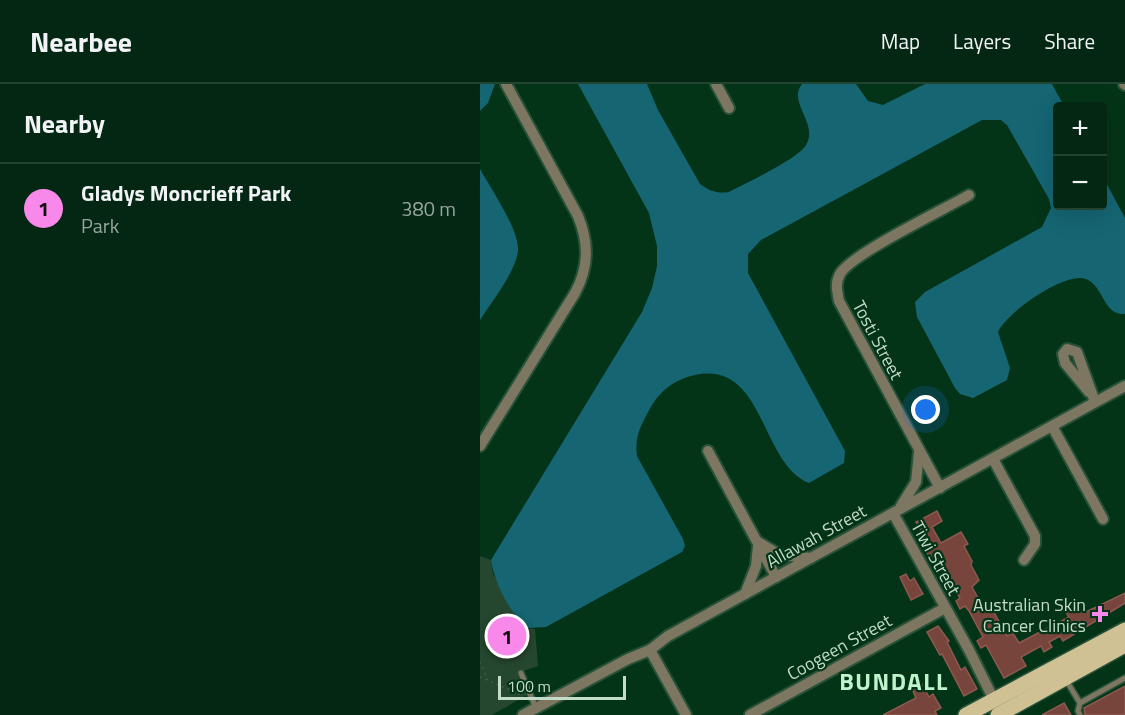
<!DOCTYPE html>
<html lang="en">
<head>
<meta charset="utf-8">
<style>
	:root { --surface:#032712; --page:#0d2f1b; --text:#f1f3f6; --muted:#97a59f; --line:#244432; --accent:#f888ea }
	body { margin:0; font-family:"Titillium Web",sans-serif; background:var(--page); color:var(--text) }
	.controls { position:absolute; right:18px; top:18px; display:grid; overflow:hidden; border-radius:6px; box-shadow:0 6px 24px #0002 }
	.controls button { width:54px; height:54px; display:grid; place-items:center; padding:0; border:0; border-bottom:2px solid var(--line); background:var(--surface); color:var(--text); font:30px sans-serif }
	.scale { position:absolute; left:18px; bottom:15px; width:128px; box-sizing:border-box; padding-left:6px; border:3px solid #c4dbc9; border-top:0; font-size:16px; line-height:21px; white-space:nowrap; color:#c4dbc9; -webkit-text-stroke:4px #043418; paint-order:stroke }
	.you { position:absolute; left:446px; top:326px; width:21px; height:21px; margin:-15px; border:4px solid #fff; border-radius:50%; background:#1a73e8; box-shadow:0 0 0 9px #1a73e833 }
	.badge { display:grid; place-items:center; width:39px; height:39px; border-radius:50%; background:var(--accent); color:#111; font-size:20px; font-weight:700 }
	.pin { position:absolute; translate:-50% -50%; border:3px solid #fff; box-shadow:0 2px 6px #0006 }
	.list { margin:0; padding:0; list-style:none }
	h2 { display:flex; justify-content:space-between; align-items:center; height:78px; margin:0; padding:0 24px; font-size:26px }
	h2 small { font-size:20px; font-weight:400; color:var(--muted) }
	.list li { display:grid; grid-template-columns:39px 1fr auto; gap:18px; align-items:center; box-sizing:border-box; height:90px; padding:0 24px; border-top:2px solid var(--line) }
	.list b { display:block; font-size:22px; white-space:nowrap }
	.list p { margin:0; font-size:20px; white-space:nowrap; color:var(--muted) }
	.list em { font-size:20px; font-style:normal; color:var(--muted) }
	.map { position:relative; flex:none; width:645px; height:631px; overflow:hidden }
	header { display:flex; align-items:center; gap:36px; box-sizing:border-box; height:84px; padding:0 30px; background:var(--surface); border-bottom:2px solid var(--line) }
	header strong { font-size:28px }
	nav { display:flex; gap:33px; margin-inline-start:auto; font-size:21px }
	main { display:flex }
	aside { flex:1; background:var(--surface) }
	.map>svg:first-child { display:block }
	.green { fill:#26472f }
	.water { fill:#156573 }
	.building { fill:#77453b; stroke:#8e594f; stroke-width:1.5 }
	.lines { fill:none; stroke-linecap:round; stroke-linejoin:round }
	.lane-casing { stroke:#275238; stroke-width:8 }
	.street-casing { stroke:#275238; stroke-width:14 }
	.primary-casing { stroke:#275238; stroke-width:18 }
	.path { stroke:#3f674e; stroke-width:1.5; stroke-dasharray:1.5 4.5; stroke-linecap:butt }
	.lane { stroke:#7d7661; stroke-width:5 }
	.street { stroke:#7d7661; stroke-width:10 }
	.primary { stroke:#d0c195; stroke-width:15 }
	.poi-dot { fill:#f888ea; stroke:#043418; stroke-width:2 }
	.labels { text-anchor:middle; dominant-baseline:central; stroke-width:4.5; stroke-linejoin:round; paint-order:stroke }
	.street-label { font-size:18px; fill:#c4dbc9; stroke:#043418 }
	.poi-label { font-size:18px; fill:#c4dbc9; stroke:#043418; text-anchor:end }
	.district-label { font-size:24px; font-weight:bold; letter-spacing:1.5px; fill:#c0f2cc; stroke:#043418 }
</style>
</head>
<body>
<header>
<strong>Nearbee</strong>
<nav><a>Map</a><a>Layers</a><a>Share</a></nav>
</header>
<main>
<aside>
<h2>Nearby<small></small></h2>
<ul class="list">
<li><span class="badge">1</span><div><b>Gladys Moncrieff Park</b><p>Park</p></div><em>380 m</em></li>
</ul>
</aside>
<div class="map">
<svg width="645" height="631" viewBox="0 0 645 631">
	<rect width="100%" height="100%" fill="#043418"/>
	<!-- green -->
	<polygon class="green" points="0,472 11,476 13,490 47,544 55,545 58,582 37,589 47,611 12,631 0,631"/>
	<!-- water -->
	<g class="water">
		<polygon points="0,0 15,0 8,19 0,27"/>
		<path d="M 98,0 L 167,0 L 178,26 L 220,100 C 230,107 237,110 249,108 C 266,99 318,75 326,61 C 339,40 307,18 322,0 L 376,0 L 388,17 L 403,21 L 445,0 L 572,0 L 584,22 L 578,22 L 578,122 L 622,122 L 623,93 L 645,134 L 645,230 C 623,232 624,202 606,195 C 585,187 526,229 518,248 L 530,284 L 527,296 L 493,314 L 480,310 L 475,304 L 437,233 L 435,218 L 445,208 L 562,143 L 571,124 L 569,115 L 527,41 L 521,36 L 502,36 L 281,156 L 268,170 L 268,189 L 365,367 L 364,379 L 329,399 C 280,380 285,276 215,291 C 196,295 182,305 172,321 C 162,339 154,352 157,372 L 203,455 L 205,462 L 202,468 L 66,543 L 48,544 C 30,530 14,498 11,476 L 162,228 L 172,204 L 177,182 L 177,162 L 169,129 Z"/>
		<path d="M 0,85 C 11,105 39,145 38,166 C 37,186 11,219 0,236 Z"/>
	</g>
	<!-- building -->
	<g class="building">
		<polygon points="457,427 462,437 452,443 461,459 481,448 488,460 484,462 492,477 491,481 499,496 492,503 503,523 509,519 527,552 533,549 539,559 589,533 585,527 596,521 600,522 604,529 645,509 645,519 583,557 580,552 569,558 572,563 564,568 561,562 541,573 546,582 524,594 506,561 501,564 497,557 503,553 489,527 485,522 480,525 476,517 480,514 473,502 467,505 464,499 471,495 460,476 453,480 437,450 442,448 436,438"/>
		<polygon points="426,490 430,497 434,494 443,510 431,516 420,493"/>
		<polygon points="458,542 469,557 467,558 481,586 485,583 497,605 484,612 462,570 460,571 447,548"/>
		<polygon points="442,600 449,613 453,610 461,624 455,627 457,631 403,631 436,614 432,605"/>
		<polygon points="645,602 645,631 605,631 604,624"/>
		<polygon points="584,619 591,631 562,631"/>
	</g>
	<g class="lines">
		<defs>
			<g id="lane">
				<polyline points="41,589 56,624"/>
				<polyline points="586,596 600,619 598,627 600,631"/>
				<polyline points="600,619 645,594"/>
			</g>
			<g id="street">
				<polyline points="236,0 249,24"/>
				<polyline points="644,0 645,1"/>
				<polyline points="609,308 585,279 583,270 587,265 597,268 615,318"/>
				<polyline points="572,342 623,435"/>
				<path d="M 0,362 L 95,209 C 109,183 109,159 98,132 L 26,0"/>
				<polyline points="228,367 296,493"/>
				<polyline points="513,375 555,452 555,460 544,476"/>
				<path d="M 460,404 L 359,217 C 357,207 355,199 360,190 C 371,170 465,125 489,111"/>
				<polyline points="421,422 436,398 439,368"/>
				<polyline points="413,429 489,566 517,622"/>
				<polyline points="278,458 300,471 331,474"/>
				<polyline points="265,510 276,482 278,462"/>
				<polyline points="170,566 206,631"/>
				<polyline points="43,631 148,575 170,566 188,552 645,302"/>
				<polyline points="270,631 465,524"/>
			</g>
			<g id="primary">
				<polyline points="486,631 645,546"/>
				<polyline points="518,631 645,561"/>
			</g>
		</defs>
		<!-- lane casing -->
		<use href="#lane" class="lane-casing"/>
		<!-- street casing -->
		<use href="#street" class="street-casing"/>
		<!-- primary casing -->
		<use href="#primary" class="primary-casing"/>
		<!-- path -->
		<g class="path">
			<polyline points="0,578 8,596"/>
			<polyline points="0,593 44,612"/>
		</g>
		<!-- lane -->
		<use href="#lane" class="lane"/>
		<!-- street -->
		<use href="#street" class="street"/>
		<!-- primary -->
		<use href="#primary" class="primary"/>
	</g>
	<!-- markers -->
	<path class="poi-dot" d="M617 521h6v6h6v6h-6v6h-6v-6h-6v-6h6z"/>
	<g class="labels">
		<!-- street labels -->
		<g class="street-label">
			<text transform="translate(398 256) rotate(62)">Tosti Street</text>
			<text transform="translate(336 452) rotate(-29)">Allawah Street</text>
			<text transform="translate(456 474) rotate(61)">Tiwi Street</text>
			<text transform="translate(359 563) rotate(-29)">Coogeen Street</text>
		</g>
		<!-- poi labels -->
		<g class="poi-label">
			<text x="606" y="520">Australian Skin<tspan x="606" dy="21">Cancer Clinics</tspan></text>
		</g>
		<!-- district labels -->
		<g class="district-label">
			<text x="414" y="597">BUNDALL</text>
		</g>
	</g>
</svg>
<div class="controls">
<button>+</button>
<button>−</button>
</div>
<div class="scale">100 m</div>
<div class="you"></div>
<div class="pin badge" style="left:27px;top:552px">1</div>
</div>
</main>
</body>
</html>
